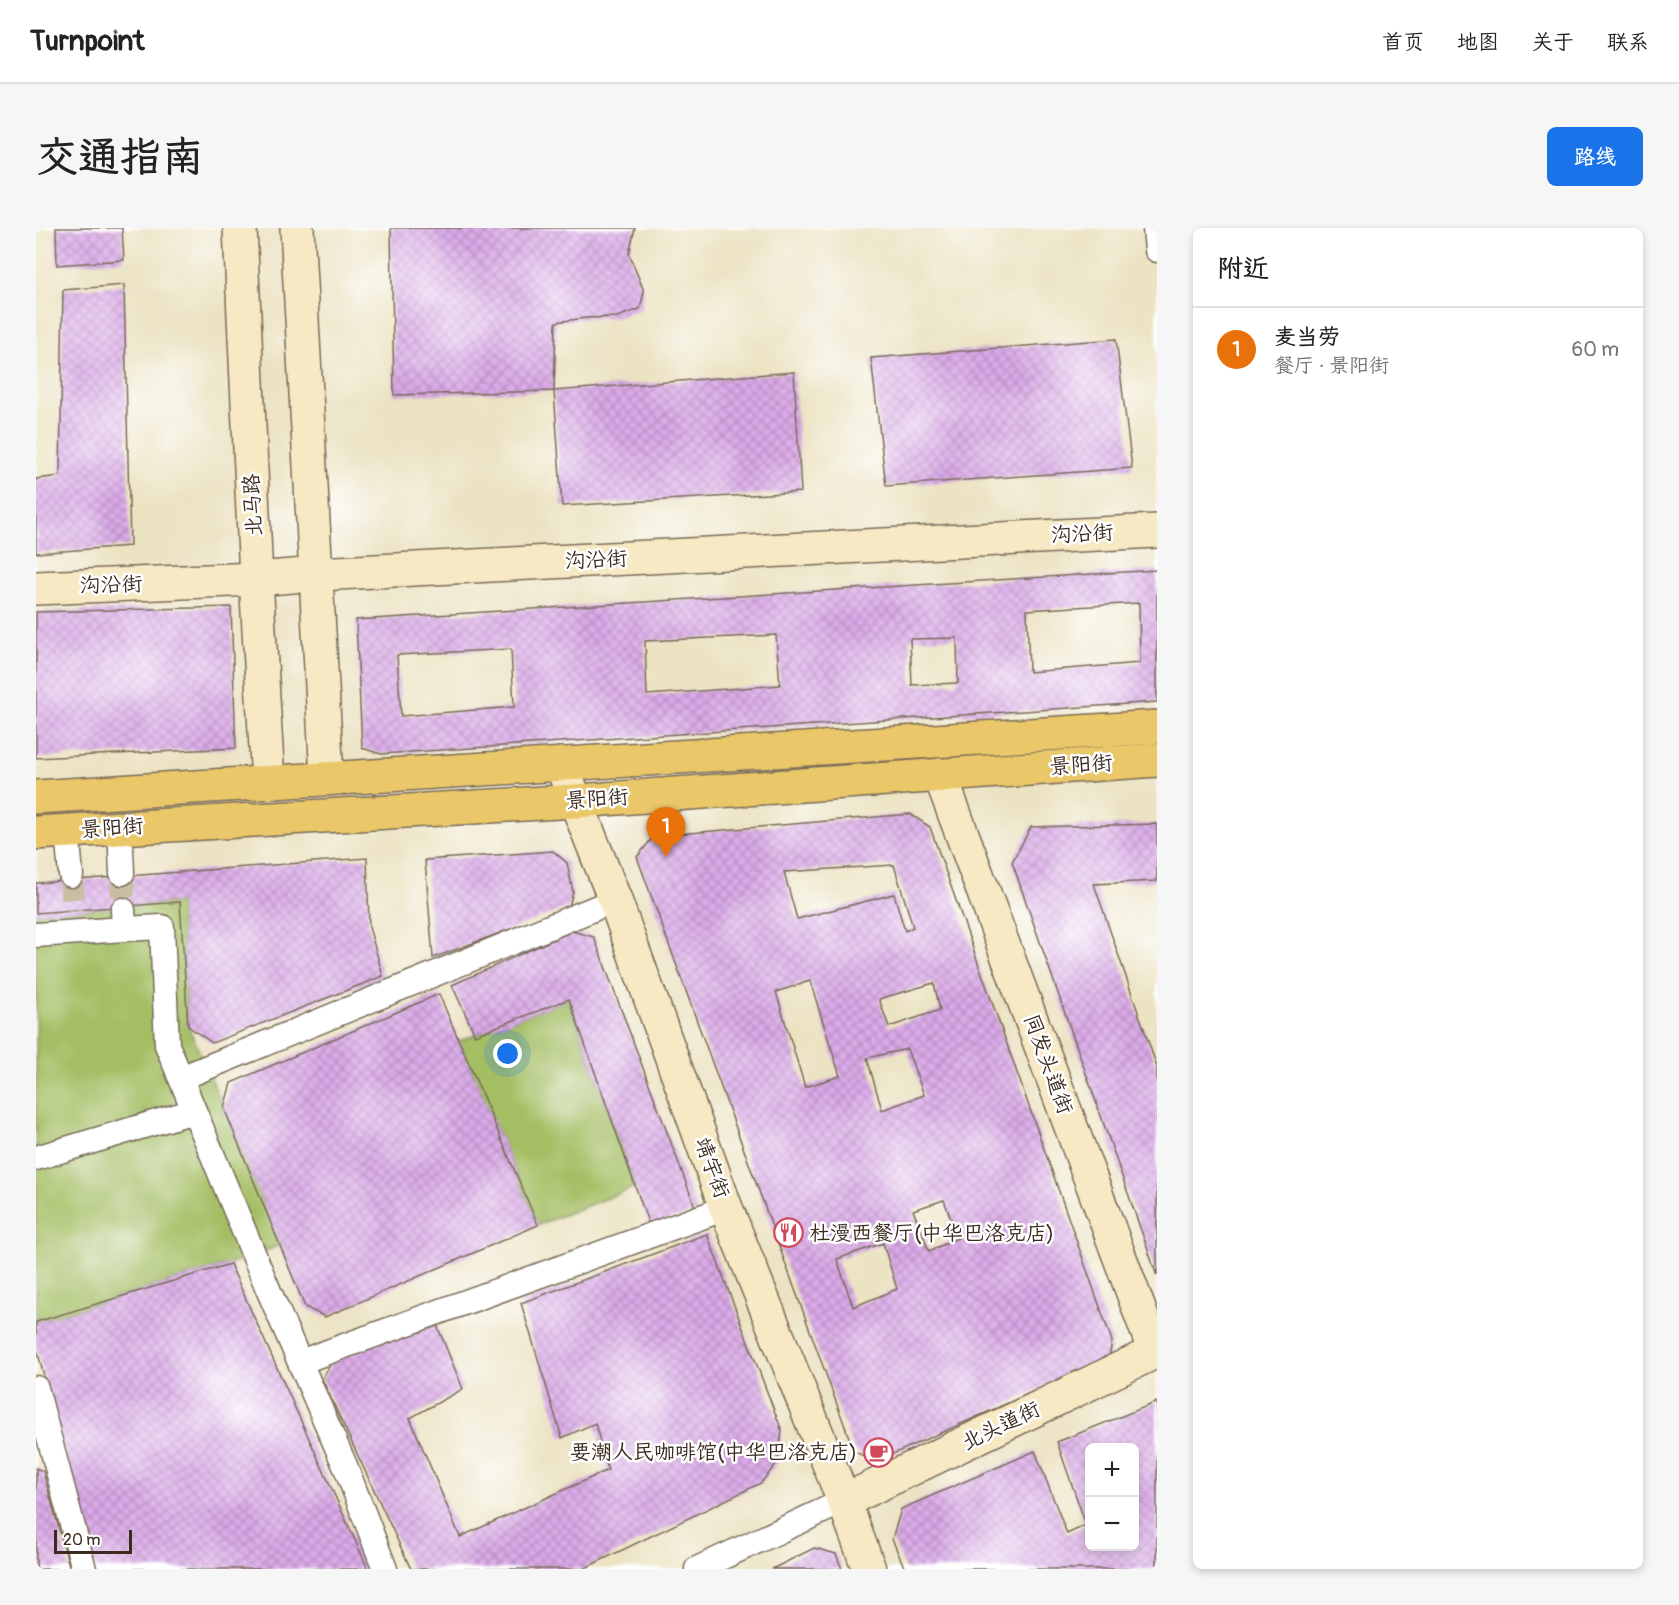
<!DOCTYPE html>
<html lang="zh">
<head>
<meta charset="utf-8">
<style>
	:root { --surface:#fff; --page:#f6f6f6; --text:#222; --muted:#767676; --line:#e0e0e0; --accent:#1a73e8 }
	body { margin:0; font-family:Pangolin,"LXGW WenKai TC",sans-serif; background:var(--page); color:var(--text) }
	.controls { position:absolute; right:18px; bottom:18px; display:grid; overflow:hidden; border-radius:9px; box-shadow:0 3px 9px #0003 }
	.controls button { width:54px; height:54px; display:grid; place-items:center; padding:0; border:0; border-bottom:2px solid var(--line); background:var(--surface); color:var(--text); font:30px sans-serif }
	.scale { position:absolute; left:18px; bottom:15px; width:78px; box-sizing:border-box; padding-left:6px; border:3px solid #3b2a1e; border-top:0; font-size:16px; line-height:21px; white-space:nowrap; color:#3b2a1e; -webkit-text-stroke:4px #fff; paint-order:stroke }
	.you { position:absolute; left:472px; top:826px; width:21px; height:21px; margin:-15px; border:4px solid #fff; border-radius:50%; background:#1a73e8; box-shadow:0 0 0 9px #1a73e833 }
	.badge { display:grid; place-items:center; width:39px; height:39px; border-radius:50%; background:var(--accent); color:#fff; font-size:20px; font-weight:700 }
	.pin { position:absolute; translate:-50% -50px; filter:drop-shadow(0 2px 3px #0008) }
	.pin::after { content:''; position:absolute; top:32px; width:21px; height:18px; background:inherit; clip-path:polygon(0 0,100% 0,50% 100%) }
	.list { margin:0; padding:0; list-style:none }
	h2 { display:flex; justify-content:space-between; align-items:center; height:78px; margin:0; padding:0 24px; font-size:26px }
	h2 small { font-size:20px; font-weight:400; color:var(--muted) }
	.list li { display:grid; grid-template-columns:39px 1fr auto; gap:18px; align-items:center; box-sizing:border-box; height:84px; padding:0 24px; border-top:2px solid var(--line) }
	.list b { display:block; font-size:22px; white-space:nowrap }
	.list p { margin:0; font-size:20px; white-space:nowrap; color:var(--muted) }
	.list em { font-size:20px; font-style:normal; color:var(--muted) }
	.map { position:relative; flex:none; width:1121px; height:1341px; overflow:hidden; border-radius:9px }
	header { display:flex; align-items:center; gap:36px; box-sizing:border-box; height:84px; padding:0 30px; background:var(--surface); border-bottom:2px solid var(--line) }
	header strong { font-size:28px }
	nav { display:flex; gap:33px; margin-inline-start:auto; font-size:21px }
	.intro { display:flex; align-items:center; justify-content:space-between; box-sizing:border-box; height:144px; padding:0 36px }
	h1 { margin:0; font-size:42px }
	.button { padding:15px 27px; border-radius:9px; background:var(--accent); color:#fff; font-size:21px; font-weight:700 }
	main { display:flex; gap:36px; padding:0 36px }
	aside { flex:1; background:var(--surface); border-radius:9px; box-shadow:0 3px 9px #0003 }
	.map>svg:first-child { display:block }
	.park { fill:#a4be64; stroke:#707441; stroke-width:1.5 }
	.building { fill:url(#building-cross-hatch); fill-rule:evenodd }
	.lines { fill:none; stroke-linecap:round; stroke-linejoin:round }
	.street-tunnel { stroke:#c9bea2; stroke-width:24; stroke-dasharray:24 12; stroke-linecap:butt }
	.street-casing { stroke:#796b58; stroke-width:27 }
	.secondary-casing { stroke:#796b58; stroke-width:36 }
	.primary-casing { stroke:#796b58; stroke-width:36 }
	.street { stroke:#fff; stroke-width:24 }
	.secondary { stroke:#f7e9c3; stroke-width:33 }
	.primary { stroke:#eac769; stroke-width:33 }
	.labels { text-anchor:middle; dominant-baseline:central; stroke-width:5; stroke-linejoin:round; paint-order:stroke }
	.street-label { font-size:21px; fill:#3b2a1e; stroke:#fff }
	.poi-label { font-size:21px; fill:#3b2a1e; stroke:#fff; text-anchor:start }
</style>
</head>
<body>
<header>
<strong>Turnpoint</strong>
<nav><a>首页</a><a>地图</a><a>关于</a><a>联系</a></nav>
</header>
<div class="intro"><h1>交通指南</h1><a class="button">路线</a></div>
<main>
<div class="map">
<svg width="1121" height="1341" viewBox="0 0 1121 1341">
	<defs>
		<pattern id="building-cross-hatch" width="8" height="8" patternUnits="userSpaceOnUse" patternTransform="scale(1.5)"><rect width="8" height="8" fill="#dbabe9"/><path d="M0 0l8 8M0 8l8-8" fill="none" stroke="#b38bbc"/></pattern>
	</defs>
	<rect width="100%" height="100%" fill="#fff"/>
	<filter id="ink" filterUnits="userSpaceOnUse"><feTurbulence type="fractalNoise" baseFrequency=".0167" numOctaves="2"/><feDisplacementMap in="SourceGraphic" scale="12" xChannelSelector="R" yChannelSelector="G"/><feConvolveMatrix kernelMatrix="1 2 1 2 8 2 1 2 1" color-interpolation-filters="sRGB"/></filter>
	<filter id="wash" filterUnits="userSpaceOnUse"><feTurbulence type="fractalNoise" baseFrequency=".008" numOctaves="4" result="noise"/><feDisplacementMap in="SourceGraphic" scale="24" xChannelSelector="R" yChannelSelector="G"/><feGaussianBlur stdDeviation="1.35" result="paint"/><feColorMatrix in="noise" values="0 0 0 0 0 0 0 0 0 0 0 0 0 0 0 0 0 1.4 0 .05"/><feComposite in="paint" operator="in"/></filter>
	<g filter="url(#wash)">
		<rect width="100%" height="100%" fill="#ece3c3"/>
		<!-- park -->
		<g class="park">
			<polygon points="144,674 152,798 188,880 245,1017 194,1036 0,1094 0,685"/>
			<polygon points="533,771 599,959 502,997 423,813"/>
		</g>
		<g id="blocks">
			<!-- building -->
			<g class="building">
				<polygon points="20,0 86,0 88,32 21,37"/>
				<polygon points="355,0 599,0 593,26 608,63 604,81 581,89 550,90 520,94 518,163 758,144 765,264 526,278 518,163 358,167"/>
				<polygon points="88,57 94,318 0,325 0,251 24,248 27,62"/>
				<polygon points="1080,111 1096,240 850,258 835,130"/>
				<path d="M 1121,342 L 1121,474 L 345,526 L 326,520 L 320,392 ZM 1103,375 L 1104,435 L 993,444 L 991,382 ZM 740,407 L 744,457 L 611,467 L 609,413 ZM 921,410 L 922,455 L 876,457 L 874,411 ZM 475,421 L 478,479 L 365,488 L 361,427 Z"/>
				<polygon points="195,379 200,520 0,530 0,384"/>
				<path d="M 874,586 L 894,599 L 1076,1113 L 1073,1130 L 839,1234 L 818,1223 L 601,629 L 618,608 ZM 858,637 L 877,699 L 869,703 L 858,666 L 761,691 L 748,644 ZM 774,753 L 804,848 L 769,859 L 740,764 ZM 898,755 L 904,782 L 853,799 L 843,771 ZM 871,821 L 888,867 L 846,882 L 831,830 ZM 908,972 L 922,1010 L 893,1023 L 877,982 ZM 847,1015 L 861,1061 L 817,1079 L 801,1031 Z"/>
				<polygon points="1121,596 1121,653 1058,656 1121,839 1121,1048 976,634 995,599"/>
				<polygon points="517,623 531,635 537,664 533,679 397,730 389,632"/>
				<polygon points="331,630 333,699 347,748 176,815 152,798 144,674 0,685 0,655"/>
				<polygon points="536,703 558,709 661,984 613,997 533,771 439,807 416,757"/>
				<polygon points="403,766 502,997 289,1089 269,1079 188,880 195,855"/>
				<polygon points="671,1006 746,1203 742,1234 725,1255 547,1341 375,1341 286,1151 295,1135 398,1090 427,1161 374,1190 424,1309 572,1242 559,1195 526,1210 485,1075"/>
				<polygon points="194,1036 332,1341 60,1341 0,1118 0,1094"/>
				<path d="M 1121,1174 L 1121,1341 L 869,1341 L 856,1311 L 865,1281 L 999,1223 L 1031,1306 L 1050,1297 L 1021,1214 ZM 1054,1220 L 1098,1220 L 1098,1318 L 1054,1318 Z"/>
				<polygon points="0,1240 7,1243 34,1341 0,1341"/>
				<polygon points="778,1320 800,1326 806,1341 736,1341"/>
			</g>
		</g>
	</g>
	<g filter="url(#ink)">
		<use href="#blocks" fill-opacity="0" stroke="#796b58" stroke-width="1.5"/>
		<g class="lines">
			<!-- street-tunnel -->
			<g class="street-tunnel">
				<polyline points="86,645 87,682"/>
				<polyline points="35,647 38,684"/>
			</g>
			<defs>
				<g id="street">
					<polyline points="1119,0 1121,22"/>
					<polyline points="84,599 86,645"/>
					<polyline points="31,603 35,647"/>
					<polyline points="88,701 126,699 131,817 232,1061 310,1240 349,1341"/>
					<polyline points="0,707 88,701 87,682"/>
					<polyline points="145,850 579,672"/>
					<polyline points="0,930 158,883"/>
					<polyline points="264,1134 690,980"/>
					<polyline points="0,1160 48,1341"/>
					<polyline points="661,1341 808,1273"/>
				</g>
				<g id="secondary">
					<polyline points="204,0 220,351 232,554"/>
					<polyline points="261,0 291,550"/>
					<polyline points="0,360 220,351 281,346 1121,303"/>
					<polyline points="525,536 579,672 690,980 808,1273 833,1341"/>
					<polyline points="904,547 1119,1124"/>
					<polyline points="808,1273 1121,1123"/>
				</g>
				<g id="primary">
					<polyline points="0,569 1121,499"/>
					<polyline points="0,605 540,573 1121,532"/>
				</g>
			</defs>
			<!-- street casing -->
			<use href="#street" class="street-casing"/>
			<!-- secondary casing -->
			<use href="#secondary" class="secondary-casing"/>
			<!-- primary casing -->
			<use href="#primary" class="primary-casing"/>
			<!-- street -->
			<use href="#street" class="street"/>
			<!-- secondary -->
			<use href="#secondary" class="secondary"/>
			<!-- primary -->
			<use href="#primary" class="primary"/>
		</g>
	</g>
	<!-- icons -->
	<defs>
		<symbol id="restaurant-ring" viewBox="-11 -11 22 22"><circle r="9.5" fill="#fff" stroke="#d1495b" stroke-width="1.5"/><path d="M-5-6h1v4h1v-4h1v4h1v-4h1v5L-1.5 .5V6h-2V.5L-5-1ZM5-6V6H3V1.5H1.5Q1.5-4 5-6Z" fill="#d1495b"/></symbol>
		<symbol id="cafe-ring" viewBox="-11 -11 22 22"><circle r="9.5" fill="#fff" stroke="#d1495b" stroke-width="1.5"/><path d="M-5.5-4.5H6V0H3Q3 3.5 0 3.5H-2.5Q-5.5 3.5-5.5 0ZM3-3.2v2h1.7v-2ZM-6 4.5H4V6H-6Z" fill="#d1495b"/></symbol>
	</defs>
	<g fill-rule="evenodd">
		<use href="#restaurant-ring" x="736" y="988" width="33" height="33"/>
		<use href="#cafe-ring" x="826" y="1208" width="33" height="33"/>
	</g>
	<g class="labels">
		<!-- street labels -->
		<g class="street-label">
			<text transform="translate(217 277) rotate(-93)">北马路</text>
			<text transform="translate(1046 306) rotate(-3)">沟沿街</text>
			<text transform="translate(560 332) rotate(-3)">沟沿街</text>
			<text transform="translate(75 357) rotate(-2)">沟沿街</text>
			<text transform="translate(1045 537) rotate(-4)">景阳街</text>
			<text transform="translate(561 571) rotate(-4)">景阳街</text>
			<text transform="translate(76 600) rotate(-4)">景阳街</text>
			<text transform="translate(1012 836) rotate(70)">同发头道街</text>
			<text transform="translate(676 940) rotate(70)">靖宇街</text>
			<text transform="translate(965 1198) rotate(-26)">北头道街</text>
		</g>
		<!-- poi labels -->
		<g class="poi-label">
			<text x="773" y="1005">杜漫西餐厅(中华巴洛克店)</text>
			<text x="821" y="1224" text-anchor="end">要潮人民咖啡馆(中华巴洛克店)</text>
		</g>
	</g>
</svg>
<div class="controls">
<button>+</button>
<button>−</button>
</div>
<div class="scale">20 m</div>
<div class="you"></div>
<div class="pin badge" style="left:630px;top:629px;background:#e8710a">1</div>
</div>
<aside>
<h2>附近<small></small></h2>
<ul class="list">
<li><span class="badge" style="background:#e8710a">1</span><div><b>麦当劳</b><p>餐厅 · 景阳街</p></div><em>60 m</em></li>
</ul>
</aside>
</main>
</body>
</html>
